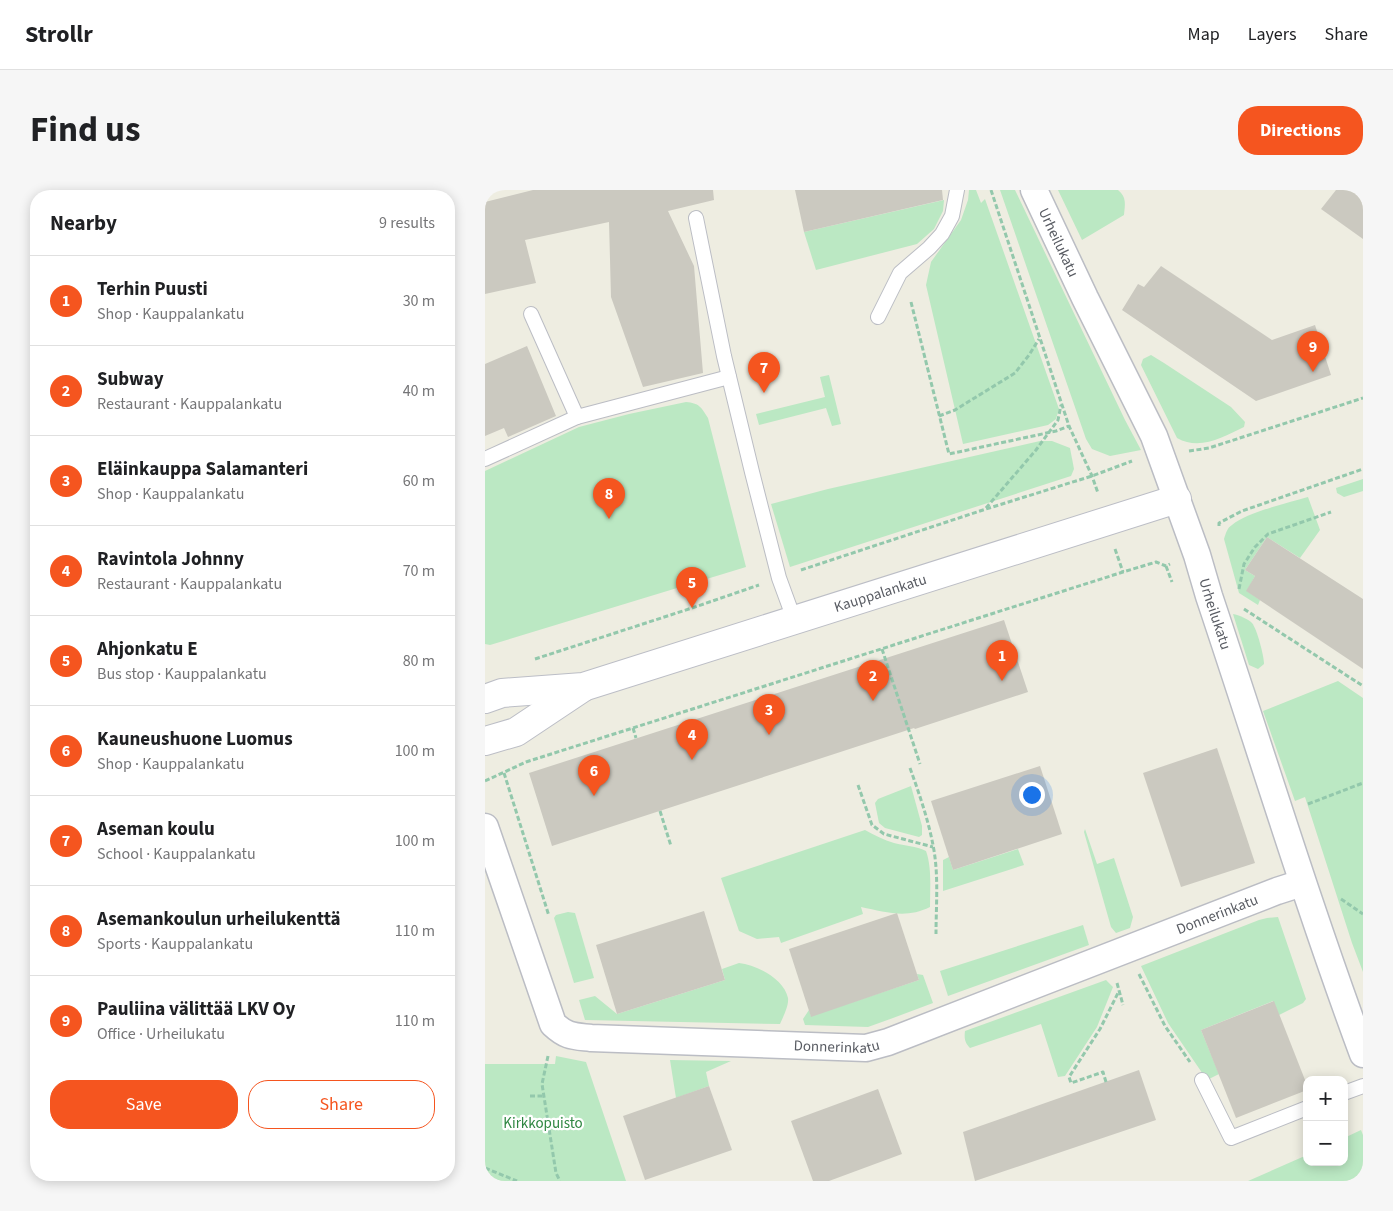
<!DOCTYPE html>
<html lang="en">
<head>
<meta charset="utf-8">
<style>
	:root { --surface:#fff; --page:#f6f6f6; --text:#202124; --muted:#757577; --line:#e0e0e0; --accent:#f5551f }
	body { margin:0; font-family:"Source Sans 3",sans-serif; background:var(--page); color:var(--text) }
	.controls { position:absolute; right:15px; bottom:15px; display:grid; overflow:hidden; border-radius:10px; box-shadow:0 2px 12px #0003 }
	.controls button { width:45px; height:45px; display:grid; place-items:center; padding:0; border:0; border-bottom:1px solid var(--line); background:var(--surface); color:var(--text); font:25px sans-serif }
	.you { position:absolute; left:546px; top:604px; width:18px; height:18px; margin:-12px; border:4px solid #fff; border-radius:50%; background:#1a73e8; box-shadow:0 0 0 8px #1a73e833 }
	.badge { display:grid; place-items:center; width:32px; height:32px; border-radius:50%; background:var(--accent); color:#fff; font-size:16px; font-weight:700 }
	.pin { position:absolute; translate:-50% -41px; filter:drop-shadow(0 1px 2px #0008) }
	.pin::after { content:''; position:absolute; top:26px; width:18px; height:15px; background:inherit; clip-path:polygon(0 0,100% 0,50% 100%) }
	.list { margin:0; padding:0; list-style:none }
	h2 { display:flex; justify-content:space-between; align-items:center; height:65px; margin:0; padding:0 20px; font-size:21px }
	h2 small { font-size:16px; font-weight:400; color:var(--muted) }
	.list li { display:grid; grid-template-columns:32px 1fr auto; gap:15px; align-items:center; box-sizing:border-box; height:90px; padding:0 20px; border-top:1px solid var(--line) }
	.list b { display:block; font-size:19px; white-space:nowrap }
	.list p { margin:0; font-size:16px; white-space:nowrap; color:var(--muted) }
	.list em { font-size:16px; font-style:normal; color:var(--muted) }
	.actions { display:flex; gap:10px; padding:15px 20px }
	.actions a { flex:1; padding:11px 0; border:1px solid var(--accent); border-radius:20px; text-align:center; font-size:18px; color:var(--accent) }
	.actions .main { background:var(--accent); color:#fff }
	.map { position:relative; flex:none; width:878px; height:991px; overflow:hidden; border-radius:20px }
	header { display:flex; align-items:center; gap:30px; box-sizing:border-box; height:70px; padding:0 25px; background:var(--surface); border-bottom:1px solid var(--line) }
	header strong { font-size:24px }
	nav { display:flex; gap:28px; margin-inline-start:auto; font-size:18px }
	.intro { display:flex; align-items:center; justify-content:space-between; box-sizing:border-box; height:120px; padding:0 30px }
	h1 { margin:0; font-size:35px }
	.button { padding:12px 22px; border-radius:20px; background:var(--accent); color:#fff; font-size:18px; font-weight:700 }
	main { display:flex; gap:30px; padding:0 30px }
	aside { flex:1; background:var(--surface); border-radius:20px; box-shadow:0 2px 12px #0003 }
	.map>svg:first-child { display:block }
	.green { fill:#bbe8c3 }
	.building { fill:#cbc9c0 }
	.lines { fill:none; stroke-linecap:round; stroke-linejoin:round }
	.service-casing { stroke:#bbbdc4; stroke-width:16 }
	.minor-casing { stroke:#bbbdc4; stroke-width:29 }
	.secondary-casing { stroke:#bcbec6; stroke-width:30 }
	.path { stroke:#93c8ac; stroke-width:3; stroke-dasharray:5 2.5; stroke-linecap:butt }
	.service { stroke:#fff; stroke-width:14 }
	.minor { stroke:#fff; stroke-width:26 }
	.secondary { stroke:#fff; stroke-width:28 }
	.labels { text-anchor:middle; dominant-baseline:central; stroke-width:4.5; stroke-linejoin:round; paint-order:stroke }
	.street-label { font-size:15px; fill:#595c63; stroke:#fff }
	.park-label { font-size:15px; fill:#2e8641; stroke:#fff }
</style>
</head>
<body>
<header>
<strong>Strollr</strong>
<nav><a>Map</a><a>Layers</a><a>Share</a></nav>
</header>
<div class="intro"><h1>Find us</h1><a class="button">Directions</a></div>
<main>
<aside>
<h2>Nearby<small>9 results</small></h2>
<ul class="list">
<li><span class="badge">1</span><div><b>Terhin Puusti</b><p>Shop · Kauppalankatu</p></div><em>30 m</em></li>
<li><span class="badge">2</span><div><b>Subway</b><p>Restaurant · Kauppalankatu</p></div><em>40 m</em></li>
<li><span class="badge">3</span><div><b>Eläinkauppa Salamanteri</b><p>Shop · Kauppalankatu</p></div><em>60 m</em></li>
<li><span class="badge">4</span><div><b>Ravintola Johnny</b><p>Restaurant · Kauppalankatu</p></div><em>70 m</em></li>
<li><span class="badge">5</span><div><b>Ahjonkatu E</b><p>Bus stop · Kauppalankatu</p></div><em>80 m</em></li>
<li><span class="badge">6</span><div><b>Kauneushuone Luomus</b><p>Shop · Kauppalankatu</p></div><em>100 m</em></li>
<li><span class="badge">7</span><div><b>Aseman koulu</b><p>School · Kauppalankatu</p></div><em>100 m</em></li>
<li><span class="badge">8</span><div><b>Asemankoulun urheilukenttä</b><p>Sports · Kauppalankatu</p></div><em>110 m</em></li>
<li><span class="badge">9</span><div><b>Pauliina välittää LKV Oy</b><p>Office · Urheilukatu</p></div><em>110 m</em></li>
</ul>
<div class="actions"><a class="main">Save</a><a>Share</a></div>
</aside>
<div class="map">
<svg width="878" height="991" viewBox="0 0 878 991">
	<rect width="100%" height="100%" fill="#eeede1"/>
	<!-- green -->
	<g class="green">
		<polygon points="484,0 491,0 496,13 500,9 574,219 571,229 563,235 478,254 441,95 446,72 476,30 483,10"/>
		<polygon points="515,0 530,0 640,230 656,260 625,266 607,259 601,249"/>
		<path d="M 573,0 L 633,0 C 642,7 640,15 639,25 L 597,50 Z"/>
		<polygon points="459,10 458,21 449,39 432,54 331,80 319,42"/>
		<path d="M 666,165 L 679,173 L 746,217 L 760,232 L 759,237 C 738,247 715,261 692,248 L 656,175 L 658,169 Z"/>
		<polygon points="344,185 356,234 347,236 341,218 274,235 271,224 340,207 335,187"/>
		<path d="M 201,212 C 214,213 216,217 223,228 L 261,377 L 5,455 L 0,454 L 0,281 L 94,237 L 144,224 Z"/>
		<polygon points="555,251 567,251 585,258 589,279 586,286 305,377 286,314 343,299"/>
		<polygon points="878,289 878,301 859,307 852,303 851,298"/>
		<path d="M 823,307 L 835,340 L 815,368 L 782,347 L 760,380 L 770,386 L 762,401 L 775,410 L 773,415 L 754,403 L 739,349 C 741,343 742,338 747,335 C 762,322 803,313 823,307 Z"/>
		<path d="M 748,424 C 754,425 763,429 767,433 C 772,439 779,466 779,474 L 773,479 L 764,475 Z"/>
		<polygon points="853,491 878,508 878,782 867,753 820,607 810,611 778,521"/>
		<polygon points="426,596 437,636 437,645 434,647 400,638 394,633 390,613 393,609"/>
		<polygon points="600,639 612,674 629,668 648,727 645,738 631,743 626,737 599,642"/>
		<path d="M 380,640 C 389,645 399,650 409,653 C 420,656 431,656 441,661 C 447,678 445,698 445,717 C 421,729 401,722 376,717 L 378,724 L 296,753 L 294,747 L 272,749 L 254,741 L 236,688 Z"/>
		<polygon points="533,659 539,675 458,701 458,670 464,667 468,680"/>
		<polygon points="83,722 90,723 109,788 89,793 69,728 71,725"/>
		<polygon points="793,727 821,809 818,813 794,825 788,811 716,840 734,884 722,890 683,833 656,776 774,730 782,728"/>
		<polygon points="598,735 604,755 463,806 455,781"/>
		<path d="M 254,773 C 272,775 299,789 303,808 C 304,816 298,827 295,834 L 100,830 L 94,810 L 110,806 L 132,824 L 240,790 L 237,779 Z"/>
		<polygon points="432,784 438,785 448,813 408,828 383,837 320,835 318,829 324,820 326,826 434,790"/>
		<path d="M 621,790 L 628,797 L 612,837 L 580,886 L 573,887 L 556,834 L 485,858 C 480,853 479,849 480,841 Z"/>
		<polygon points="71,866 101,872 141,991 0,991 0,874 70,874"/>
		<polygon points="185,870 246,871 221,882 224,896 191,908"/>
		<polygon points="876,940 878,945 878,991 763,991 822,965 822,972 859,972 859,948"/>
	</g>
	<!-- building -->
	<g class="building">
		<polygon points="48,0 228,0 229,10 183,21 209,76 218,183 158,197 126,107 124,32 40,50 51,93 0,104 0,12"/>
		<polygon points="310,0 457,0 458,10 319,42"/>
		<polygon points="851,0 878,0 878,49 836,19"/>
		<polygon points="676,76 787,150 830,135 846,185 771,211 637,120 653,94 659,97"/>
		<polygon points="42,156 71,226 23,247 19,238 0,246 0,174"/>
		<polygon points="782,347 878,409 878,479 761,401 770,386 760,380"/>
		<polygon points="519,430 543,502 430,539 429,538 67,656 44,583"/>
		<polygon points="732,558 770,673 696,697 658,583"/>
		<polygon points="555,576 577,644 468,680 446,611"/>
		<polygon points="219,721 240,790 132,824 111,755"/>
		<polygon points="412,723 434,790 326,827 304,759"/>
		<polygon points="789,811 822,895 822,900 751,928 716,840"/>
		<polygon points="654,880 671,930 490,991 478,942"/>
		<polygon points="224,896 247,960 160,990 138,926"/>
		<polygon points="393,899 417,964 344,991 328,991 306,931"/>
	</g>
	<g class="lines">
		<defs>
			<g id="service">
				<polyline points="211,28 239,166 267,282 294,388 309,429"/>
				<polyline points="46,124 92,227 244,187"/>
				<polyline points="393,127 415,83 444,58 457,44 467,26 472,0"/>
				<polyline points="0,269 92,227"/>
				<polyline points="717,890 746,948 822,918"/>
				<polyline points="859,903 878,896"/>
			</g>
			<g id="minor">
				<path id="s1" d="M 549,0 L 600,108 L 669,246 L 712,365 L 724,406 C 775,558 822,713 878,864"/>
				<path id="s2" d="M 0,637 L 68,834 C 82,847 88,846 106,848 L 381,858 L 403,852 L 792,701 L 817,693"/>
			</g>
			<g id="secondary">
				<path id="s3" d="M 0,509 L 17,503 L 98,497 L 692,309"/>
				<polyline points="0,551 31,542 97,498"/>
			</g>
		</defs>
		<!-- service casing -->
		<use href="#service" class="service-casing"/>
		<!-- minor casing -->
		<use href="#minor" class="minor-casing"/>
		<!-- secondary casing -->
		<use href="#secondary" class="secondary-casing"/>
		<!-- path -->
		<g class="path">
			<polyline points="506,0 584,236 607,286 613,303"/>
			<polyline points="426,112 464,264 571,241 584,236"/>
			<polyline points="454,226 470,220 530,183 544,165 554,149"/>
			<polyline points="704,261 724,258 878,208"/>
			<polyline points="501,318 551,260 573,230 576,215"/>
			<polyline points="734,336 734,333 757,321 878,279"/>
			<polyline points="630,359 638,382"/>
			<polyline points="681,376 687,392"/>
			<polyline points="316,380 501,319 607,286 647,271"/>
			<polyline points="754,399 759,374 770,357 783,344 846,322"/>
			<polyline points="759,419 878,496"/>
			<polyline points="397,459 435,574"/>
			<polyline points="50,469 207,418 274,395"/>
			<polyline points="148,538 151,548"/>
			<path d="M 425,578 C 434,603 443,629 448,655 C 454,685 451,715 451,744"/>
			<polyline points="19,583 64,726"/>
			<polyline points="0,591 41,572 638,382 671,372 681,376 685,374"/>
			<polyline points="373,595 387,635 399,644 448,657"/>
			<polyline points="823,614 878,593"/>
			<polyline points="175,621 186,656"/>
			<polyline points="856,709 878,724"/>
			<polyline points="654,784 680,836 705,872"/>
			<polyline points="632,793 638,815"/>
			<polyline points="63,866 57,894 71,983 75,991"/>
			<polyline points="621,892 618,882 586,893 584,887 615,839 634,801"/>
			<polyline points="45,906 59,906"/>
			<polyline points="0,978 32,991"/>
		</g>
		<!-- service -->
		<use href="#service" class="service"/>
		<!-- minor -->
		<use href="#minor" class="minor"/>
		<!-- secondary -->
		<use href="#secondary" class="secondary"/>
	</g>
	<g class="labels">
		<!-- street labels -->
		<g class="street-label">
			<text stroke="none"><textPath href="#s1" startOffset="58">Urheilukatu</textPath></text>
			<text stroke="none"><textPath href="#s3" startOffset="411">Kauppalankatu</textPath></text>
			<text stroke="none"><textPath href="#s1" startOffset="462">Urheilukatu</textPath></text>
			<text stroke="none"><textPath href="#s2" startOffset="901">Donnerinkatu</textPath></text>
			<text stroke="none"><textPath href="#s2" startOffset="496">Donnerinkatu</textPath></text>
		</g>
		<!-- park labels -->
		<g class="park-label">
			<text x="58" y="933">Kirkkopuisto</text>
		</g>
	</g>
</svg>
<div class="controls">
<button>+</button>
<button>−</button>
</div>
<div class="you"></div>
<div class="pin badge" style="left:517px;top:491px">1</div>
<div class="pin badge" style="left:388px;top:511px">2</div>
<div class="pin badge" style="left:284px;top:545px">3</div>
<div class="pin badge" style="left:207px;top:570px">4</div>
<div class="pin badge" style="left:207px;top:418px">5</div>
<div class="pin badge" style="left:109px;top:606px">6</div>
<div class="pin badge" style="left:279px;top:203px">7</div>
<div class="pin badge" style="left:124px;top:329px">8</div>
<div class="pin badge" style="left:828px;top:182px">9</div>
</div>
</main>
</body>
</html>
